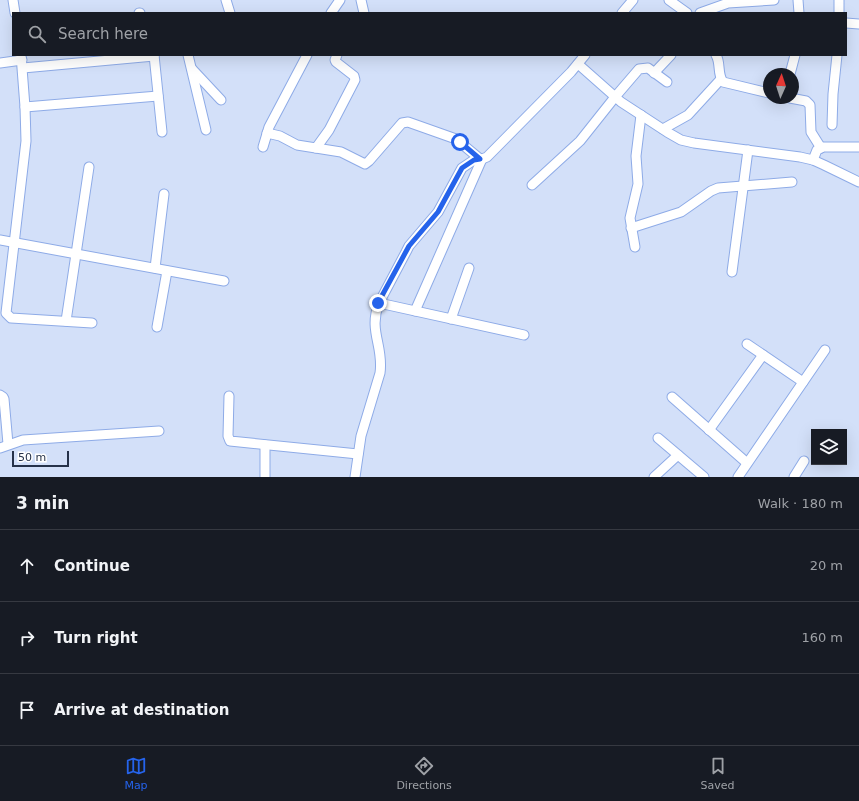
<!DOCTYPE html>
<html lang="en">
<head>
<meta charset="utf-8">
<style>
	:root { --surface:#171b24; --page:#20242c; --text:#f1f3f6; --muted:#9ea1a6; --line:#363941; --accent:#2563eb }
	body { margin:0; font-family:"DejaVu Sans",sans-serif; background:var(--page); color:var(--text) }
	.controls { position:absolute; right:12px; bottom:12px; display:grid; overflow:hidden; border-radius:0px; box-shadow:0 4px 16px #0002 }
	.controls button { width:36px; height:36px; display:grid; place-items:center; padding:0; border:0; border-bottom:1px solid var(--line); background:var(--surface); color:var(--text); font:20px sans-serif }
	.compass { position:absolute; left:763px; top:68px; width:36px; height:36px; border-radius:50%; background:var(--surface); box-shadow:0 4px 16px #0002; rotate:3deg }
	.scale { position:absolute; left:12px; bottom:10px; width:57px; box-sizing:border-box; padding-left:4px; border:2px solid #26324a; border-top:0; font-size:11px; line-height:14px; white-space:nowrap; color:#26324a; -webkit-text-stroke:3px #fff; paint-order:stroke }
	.stop { position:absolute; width:12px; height:12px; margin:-9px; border:3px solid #2563eb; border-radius:50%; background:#fff }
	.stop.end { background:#2563eb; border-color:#fff; box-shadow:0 1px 4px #0008 }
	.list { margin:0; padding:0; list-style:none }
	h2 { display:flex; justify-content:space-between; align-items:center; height:52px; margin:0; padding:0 16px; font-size:17px }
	h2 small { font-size:13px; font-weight:400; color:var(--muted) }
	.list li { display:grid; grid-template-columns:26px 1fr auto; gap:12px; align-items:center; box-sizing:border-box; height:72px; padding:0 16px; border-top:1px solid var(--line) }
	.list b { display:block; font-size:15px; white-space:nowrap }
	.list em { font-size:13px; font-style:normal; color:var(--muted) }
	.icon { flex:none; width:22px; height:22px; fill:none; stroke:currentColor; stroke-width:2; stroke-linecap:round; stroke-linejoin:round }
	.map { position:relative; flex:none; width:859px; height:477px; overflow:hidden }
	.search { position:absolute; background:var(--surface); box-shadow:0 4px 16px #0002; left:12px; right:12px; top:12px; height:44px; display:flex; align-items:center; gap:10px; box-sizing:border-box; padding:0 14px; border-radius:0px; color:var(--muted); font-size:15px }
	.sheet { height:268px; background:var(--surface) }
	nav { display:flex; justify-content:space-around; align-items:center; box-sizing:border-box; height:56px; border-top:1px solid var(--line); background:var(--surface); font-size:11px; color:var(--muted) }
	nav a { display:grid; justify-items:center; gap:2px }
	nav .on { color:var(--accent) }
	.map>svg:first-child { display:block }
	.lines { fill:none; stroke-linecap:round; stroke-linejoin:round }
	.minor-casing { stroke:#8eabe7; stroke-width:11 }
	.minor { stroke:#fff; stroke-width:9 }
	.route { stroke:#2563eb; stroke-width:5 }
</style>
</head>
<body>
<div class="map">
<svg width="859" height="477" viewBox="0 0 859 477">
	<rect width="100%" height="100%" fill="#d3e0f9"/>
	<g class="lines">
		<defs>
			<g id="minor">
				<polyline points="13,0 15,13"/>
				<polyline points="226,0 230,13"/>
				<polyline points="361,0 364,13"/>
				<polyline points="669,0 687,13"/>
				<polyline points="798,0 799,13"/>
				<polyline points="839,0 839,13"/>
				<polyline points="139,13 140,13"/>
				<polyline points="331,13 340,0"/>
				<polyline points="622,13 633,0"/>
				<polyline points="700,13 728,3 774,0"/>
				<polyline points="846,23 859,24"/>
				<polyline points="21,55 25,107 158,96"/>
				<polyline points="154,55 162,132"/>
				<polyline points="188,55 206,130"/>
				<path d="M 716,55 C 721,63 717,74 723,82 L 769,93"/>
				<polyline points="0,63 22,60"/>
				<polyline points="578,64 621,102 667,132 681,140 694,143 800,157 813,160 824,165 859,182"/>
				<polyline points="23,68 154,56"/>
				<polyline points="192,69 221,100"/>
				<polyline points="654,73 671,55"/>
				<polyline points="790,74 795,55"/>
				<polyline points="790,98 806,101 810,105 811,132 821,148"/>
				<polyline points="25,107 26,141 6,313 11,318 92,323"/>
				<polyline points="832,125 833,94 837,55"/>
				<polyline points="663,129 688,115 721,79"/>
				<polyline points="267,133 280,136 297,145 341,152 365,164 369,161 402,123 408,122 456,139 480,159"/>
				<polyline points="263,147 269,127 307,55"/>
				<polyline points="316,148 329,130 355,80 354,76 336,62 335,60 337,55"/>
				<polyline points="813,160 817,150 823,147 859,147"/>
				<polyline points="532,185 580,141 615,97 639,69 648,68 667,82"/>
				<polyline points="631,228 681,212 711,191 718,188 792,182"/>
				<polyline points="0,240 224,281"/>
				<polyline points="635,247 630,218 638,184 636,156 641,115"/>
				<polyline points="155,268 164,194"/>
				<polyline points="732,272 748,150"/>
				<polyline points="379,303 524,335"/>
				<polyline points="415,311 482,159"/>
				<polyline points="451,319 469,268"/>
				<polyline points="66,321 89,167"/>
				<polyline points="157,327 167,271"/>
				<polyline points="747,344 803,382"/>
				<polyline points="0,395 3,397 4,399 8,444"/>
				<polyline points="229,396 228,436 230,441 358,454"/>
				<polyline points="672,397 747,463"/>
				<polyline points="709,430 763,355"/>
				<polyline points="658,438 704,477"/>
				<polyline points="0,448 23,440 159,431"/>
				<polyline points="265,477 265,445"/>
				<path d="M 355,477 L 361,436 L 380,373 C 384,346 368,331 379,303 L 406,252 L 409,246 L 438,212 L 462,168 L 474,160 L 482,159 L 487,157 L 571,72 L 585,55"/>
				<polyline points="654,477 678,455"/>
				<polyline points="738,477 825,350"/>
				<polyline points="794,477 804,461"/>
			</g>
		</defs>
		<!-- minor casing -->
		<use href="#minor" class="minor-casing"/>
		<!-- minor -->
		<use href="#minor" class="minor"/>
	</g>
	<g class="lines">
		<!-- route -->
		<polyline class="route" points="378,303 409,246 438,212 462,168 474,160 480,159 460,142"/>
	</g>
</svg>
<div class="controls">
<button><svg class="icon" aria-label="layers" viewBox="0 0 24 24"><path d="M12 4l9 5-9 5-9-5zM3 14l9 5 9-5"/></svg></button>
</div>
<svg class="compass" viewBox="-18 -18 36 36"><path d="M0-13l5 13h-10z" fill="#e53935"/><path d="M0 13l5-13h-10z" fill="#9ea1a6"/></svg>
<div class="scale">50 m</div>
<div class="stop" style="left:460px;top:142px"></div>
<div class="stop end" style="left:378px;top:303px"></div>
<div class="search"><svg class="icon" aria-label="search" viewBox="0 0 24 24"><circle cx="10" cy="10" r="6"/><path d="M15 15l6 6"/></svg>Search here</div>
</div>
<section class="sheet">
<h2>3 min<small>Walk · 180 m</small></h2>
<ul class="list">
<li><svg class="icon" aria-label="ahead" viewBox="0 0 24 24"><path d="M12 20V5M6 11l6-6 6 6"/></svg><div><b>Continue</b></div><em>20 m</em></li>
<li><svg class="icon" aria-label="right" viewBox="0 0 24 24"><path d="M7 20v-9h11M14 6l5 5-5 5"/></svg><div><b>Turn right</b></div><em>160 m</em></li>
<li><svg class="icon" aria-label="arrive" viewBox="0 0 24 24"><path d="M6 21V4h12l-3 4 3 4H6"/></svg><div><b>Arrive at destination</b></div></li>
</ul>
</section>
<nav>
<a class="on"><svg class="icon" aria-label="map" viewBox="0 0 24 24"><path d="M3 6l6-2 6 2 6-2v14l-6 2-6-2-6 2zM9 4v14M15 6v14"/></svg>Map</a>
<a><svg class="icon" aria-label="directions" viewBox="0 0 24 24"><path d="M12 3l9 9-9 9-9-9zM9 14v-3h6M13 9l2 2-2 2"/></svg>Directions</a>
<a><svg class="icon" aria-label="saved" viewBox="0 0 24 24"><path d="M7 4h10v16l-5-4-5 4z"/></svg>Saved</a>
</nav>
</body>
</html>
